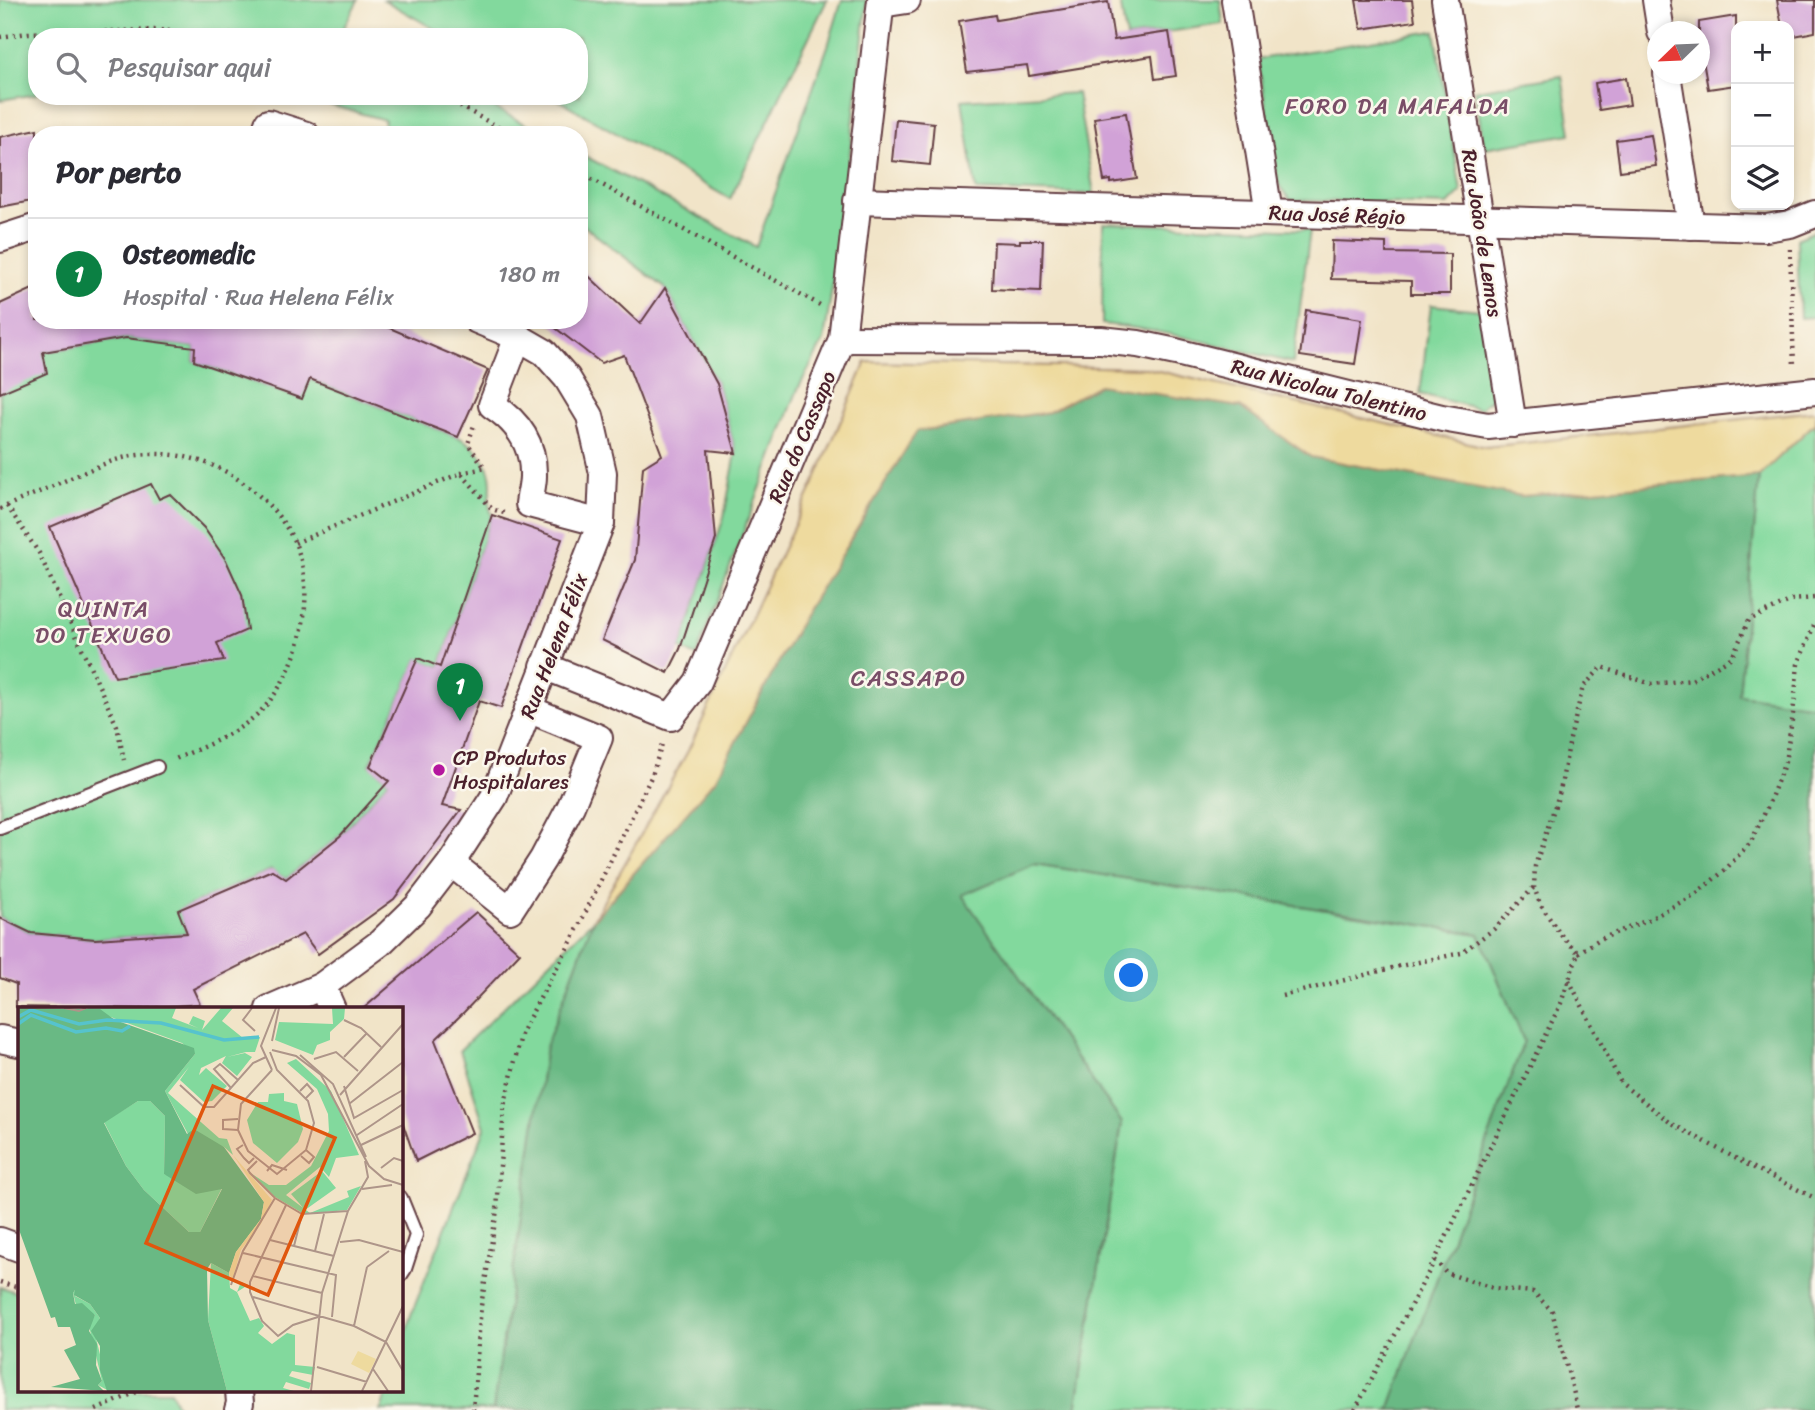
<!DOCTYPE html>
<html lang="pt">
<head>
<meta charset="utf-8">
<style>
	:root { --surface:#fff; --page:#f2f2f3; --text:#2b2b33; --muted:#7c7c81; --line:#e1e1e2; --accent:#0b8043 }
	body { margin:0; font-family:Sriracha,sans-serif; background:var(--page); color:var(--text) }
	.controls { position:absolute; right:21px; top:21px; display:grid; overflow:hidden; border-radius:14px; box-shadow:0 4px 10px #0003 }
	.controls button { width:63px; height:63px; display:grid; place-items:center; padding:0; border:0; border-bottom:2px solid var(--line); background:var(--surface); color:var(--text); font:35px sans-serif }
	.compass { position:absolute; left:1647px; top:21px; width:63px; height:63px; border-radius:50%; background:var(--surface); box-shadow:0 4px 10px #0003; rotate:247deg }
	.you { position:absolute; left:1132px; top:976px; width:24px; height:24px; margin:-18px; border:5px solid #fff; border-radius:50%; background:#1a73e8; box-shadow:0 0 0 10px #1a73e833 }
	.badge { display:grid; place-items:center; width:46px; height:46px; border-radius:50%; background:var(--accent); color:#fff; font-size:23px; font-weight:700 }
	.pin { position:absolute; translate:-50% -58px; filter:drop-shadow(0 2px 4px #0008) }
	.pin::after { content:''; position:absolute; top:37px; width:24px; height:21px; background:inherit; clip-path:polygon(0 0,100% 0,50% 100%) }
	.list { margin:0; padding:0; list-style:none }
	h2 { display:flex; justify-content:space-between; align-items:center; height:91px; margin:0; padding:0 28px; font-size:30px }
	h2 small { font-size:23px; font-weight:400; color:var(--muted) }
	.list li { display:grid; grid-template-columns:46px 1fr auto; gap:21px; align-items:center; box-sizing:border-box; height:112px; padding:0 28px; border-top:2px solid var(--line) }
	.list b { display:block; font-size:26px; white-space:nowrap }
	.list p { margin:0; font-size:23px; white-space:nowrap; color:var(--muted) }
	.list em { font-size:23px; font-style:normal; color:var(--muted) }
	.icon { flex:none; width:38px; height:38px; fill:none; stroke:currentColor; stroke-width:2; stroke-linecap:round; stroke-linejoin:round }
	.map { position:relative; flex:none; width:1815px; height:1410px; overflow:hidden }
	.search { position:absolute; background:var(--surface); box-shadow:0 4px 10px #0003; left:28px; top:28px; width:560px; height:77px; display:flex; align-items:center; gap:18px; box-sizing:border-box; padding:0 24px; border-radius:28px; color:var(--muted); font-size:26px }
	.panel { position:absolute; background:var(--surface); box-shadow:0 4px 10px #0003; left:28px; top:126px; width:560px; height:203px; border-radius:28px }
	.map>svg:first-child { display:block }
	.green { fill:#82d99d; stroke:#667c64; stroke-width:2 }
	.forest { fill:#69b984; stroke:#5a6c58; stroke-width:2 }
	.sand { fill:#eeda9e; stroke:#9c7c64; stroke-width:2 }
	.building { fill:#d1a2d7 }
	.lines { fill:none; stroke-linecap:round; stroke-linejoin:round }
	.service-casing { stroke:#633d43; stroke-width:16 }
	.minor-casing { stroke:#633d43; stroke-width:30 }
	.path { stroke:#633d43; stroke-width:4.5; stroke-dasharray:2 5; stroke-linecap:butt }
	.service { stroke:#fff; stroke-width:12 }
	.minor { stroke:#fff; stroke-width:26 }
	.poi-dot { fill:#b5179e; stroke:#fbf7ec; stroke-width:2.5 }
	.labels { text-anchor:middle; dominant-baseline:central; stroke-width:5; stroke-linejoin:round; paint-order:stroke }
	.street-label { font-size:21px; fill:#4a1f2b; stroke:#fbf7ec }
	.poi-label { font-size:21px; fill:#4a1f2b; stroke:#fbf7ec; text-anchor:start }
	.neighbourhood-label { font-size:23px; letter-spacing:2px; fill:#794d67; stroke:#fbf7ec }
	.inset-river { fill:none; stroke:#56c3cd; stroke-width:3.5 }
	.inset-road { fill:none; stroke:#ae9589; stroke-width:2 }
	.view { fill:#e0560e; fill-opacity:0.15; stroke:#e0560e; stroke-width:3.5 }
	.inset-edge { fill:none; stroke:#4a1f2b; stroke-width:3.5 }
</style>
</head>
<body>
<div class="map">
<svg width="1815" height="1410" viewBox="0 0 1815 1410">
	<rect width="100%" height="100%" fill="#fbf7ec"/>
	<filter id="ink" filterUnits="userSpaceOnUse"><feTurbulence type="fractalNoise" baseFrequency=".0143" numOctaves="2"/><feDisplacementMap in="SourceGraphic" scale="14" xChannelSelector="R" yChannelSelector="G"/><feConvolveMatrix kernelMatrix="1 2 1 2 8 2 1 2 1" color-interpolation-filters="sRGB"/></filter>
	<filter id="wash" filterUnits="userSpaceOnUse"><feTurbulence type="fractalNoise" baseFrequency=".00686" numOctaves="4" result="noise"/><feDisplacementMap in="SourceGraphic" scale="28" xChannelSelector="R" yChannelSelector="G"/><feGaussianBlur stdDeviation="1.57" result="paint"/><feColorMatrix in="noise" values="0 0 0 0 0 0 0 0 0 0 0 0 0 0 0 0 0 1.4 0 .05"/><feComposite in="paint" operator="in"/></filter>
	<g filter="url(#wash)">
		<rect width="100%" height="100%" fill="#f1e4c8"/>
		<!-- green -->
		<g class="green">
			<polygon points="0,0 358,0 344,27 362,37 37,37 37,94 0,100"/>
			<polygon points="384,0 827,0 730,199 552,96 579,96 579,37 448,37"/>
			<polygon points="842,0 867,0 842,225 824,340 798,389 696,656 680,649 724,517 736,453 717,384 665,288 579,222 579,153 756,247 828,46"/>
			<polygon points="1120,0 1220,0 1223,24 1126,38"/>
			<polygon points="1435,31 1461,192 1448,205 1290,200 1278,184 1258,59"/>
			<polygon points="1562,76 1571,134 1484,148 1475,90"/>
			<polygon points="1077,93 1094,194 976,190 962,100"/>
			<polygon points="297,96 473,96 545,135 382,135 385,120"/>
			<path d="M 1103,223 L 1310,230 L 1293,363 C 1230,348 1167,330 1102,324 Z"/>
			<polygon points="1815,231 1815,317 1800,318 1797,239"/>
			<polygon points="1431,305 1480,310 1494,396 1480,409 1420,394"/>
			<path d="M 126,338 L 195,347 L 194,361 L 301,399 L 310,379 L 458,437 C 477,446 492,465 491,487 C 491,491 489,495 489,498 C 488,504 490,509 492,515 L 440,667 L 418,659 L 370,765 L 389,781 L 340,836 L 286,879 L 271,870 L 179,910 L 187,933 L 95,939 L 31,933 L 0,918 L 0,393 L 43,352 Z"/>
			<polygon points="1815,423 1815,706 1739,695 1759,476"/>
			<polygon points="1034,864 1479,934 1524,1041 1389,1410 1076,1410 1122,1123 961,894"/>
			<polygon points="593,920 546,1046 493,1410 381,1410 387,1391 401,1391 401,1349 411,1315 485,1128 460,1050"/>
			<polygon points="0,1287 19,1293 19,1391 170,1391 179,1410 0,1410"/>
		</g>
		<!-- forest -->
		<polygon class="forest" points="1099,385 1240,407 1311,457 1522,496 1759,476 1739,695 1815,706 1815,1410 1389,1410 1524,1041 1479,934 1034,864 962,895 1122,1123 1076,1410 493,1410 546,1046 593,920 715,780 803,617 917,431 1049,412"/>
		<!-- sand -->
		<polygon class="sand" points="866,362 1146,368 1486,447 1815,411 1815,423 1759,476 1522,496 1311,457 1240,407 1099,385 1049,412 917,431 803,617 715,780 593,920 688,751 815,481"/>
		<g id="blocks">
			<!-- building -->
			<g class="building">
				<polygon points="1356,0 1412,0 1415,21 1361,29"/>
				<polygon points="1777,0 1815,0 1815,32 1789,37 1789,26 1782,26"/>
				<polygon points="1108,2 1114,40 1169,32 1176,76 1155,79 1152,56 1029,76 1027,65 967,72 959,21 995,15 996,20"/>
				<polygon points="1736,16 1736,85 1708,89 1699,38 1699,22"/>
				<polygon points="1626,78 1630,105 1599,110 1595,83"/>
				<polygon points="1126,113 1137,179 1111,183 1111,180 1104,181 1094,118"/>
				<polygon points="896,119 934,123 930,165 892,161"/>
				<polygon points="37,129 37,200 0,207 0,137"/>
				<polygon points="1651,135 1656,166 1620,171 1616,140"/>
				<polygon points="1020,240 1043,240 1041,291 992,289 994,242 1020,243"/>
				<polygon points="1332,241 1386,243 1386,253 1450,254 1450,294 1411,294 1411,281 1331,279"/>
				<polygon points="579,267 640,324 665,288 717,384 736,453 708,450 716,539 680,649 668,673 602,640 635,560 643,467 662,455 624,355 601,363 545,320 579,320"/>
				<polygon points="37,287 37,320 293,320 315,328 318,320 371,320 488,370 458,437 310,379 302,399 194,361 195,347 126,338 43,352 47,373 0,393 0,304"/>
				<polygon points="1306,310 1362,319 1355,364 1300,356"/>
				<polygon points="151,484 159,499 170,494 204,528 226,560 242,595 247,630 217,643 224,661 115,677 50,527"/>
				<polygon points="492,515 562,539 501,708 479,701 442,806 461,810 394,899 318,954 303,934 193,989 200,1004 140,1009 16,1007 16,984 0,978 0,918 31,933 95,939 187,933 178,910 272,870 286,879 340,836 389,781 370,766 418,658 440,667"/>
				<polygon points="476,912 520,953 464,1012 435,1040 472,1133 416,1161 401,1118 401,1009 363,1009"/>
			</g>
		</g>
	</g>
	<g filter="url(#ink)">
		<use href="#blocks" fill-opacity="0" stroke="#633d43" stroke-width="2"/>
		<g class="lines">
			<defs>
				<g id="service">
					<polyline points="0,828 157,767"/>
					<polyline points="401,1198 416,1235 405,1269 401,1275"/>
				</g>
				<g id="minor">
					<polyline points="1235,0 1269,213"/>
					<polyline points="1445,0 1513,424"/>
					<polyline points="1656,0 1661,32"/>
					<polyline points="881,4 907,0"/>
					<polyline points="1667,74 1691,226"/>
					<polyline points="265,135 268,123 306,135"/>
					<polyline points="857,201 1766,228 1790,224 1815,214"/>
					<polyline points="0,239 37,227"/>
					<path d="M 518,337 L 492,405 C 517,421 534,444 533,476 C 533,485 530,495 529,504 L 601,523"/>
					<polyline points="842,339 1101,340 1138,344 1176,352 1442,418 1488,426 1815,391"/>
					<polyline points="544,666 671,717 698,682 842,339 881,0"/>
					<polyline points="451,863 510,910 543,859 571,806 599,738 528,709"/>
					<polyline points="322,986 332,1009"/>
					<polyline points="269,1009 322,986 380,943 418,906 451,863 494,797 601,523 603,473 590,416 567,378 544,352 518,337 477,320"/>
					<polyline points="0,1039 19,1043"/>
					<polyline points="0,1241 19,1248"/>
					<polyline points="238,1410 240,1403 239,1391"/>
				</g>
			</defs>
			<!-- service casing -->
			<use href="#service" class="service-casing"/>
			<!-- minor casing -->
			<use href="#minor" class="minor-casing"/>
			<!-- path -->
			<g class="path">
				<polyline points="0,37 28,33 159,30 214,35 262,32 291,37"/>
				<polyline points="442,96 512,135"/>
				<polyline points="579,172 820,305"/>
				<polyline points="1790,249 1794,367"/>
				<polyline points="461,473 485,468 468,444 475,422"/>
				<polyline points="7,506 39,553 117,726 124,760"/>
				<path d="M 0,509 C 24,498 49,488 73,477 C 94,468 115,458 138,455 C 170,451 202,458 230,474 C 257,491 281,513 295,543 C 317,593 302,661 268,703 C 244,732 207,745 173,760"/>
				<polyline points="295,543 461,473 492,509 504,513"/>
				<polyline points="1578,953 1598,940 1648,920 1694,895 1724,871 1751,842 1767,808 1785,762 1793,714 1798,664 1815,623"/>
				<polyline points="1569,980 1621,1083 1672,1124 1752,1167 1815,1198"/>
				<polyline points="1282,996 1400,966 1461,953 1494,929 1534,887"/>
				<polyline points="1435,1260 1446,1273 1493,1288 1533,1292 1552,1311 1574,1394 1577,1410"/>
				<polyline points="0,1282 19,1288"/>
				<polyline points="96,1410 139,1391"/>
				<polyline points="473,1410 481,1306 497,1210 504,1107 522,1031 572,940 652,775 663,741"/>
				<polyline points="1355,1410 1435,1260 1561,1003 1578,953 1560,934 1540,904 1534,887 1535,866 1560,791 1570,739 1583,687 1602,667 1651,684 1692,680 1732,657 1749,620 1792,600 1815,598"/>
			</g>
			<!-- service -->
			<use href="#service" class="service"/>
			<!-- minor -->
			<use href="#minor" class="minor"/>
		</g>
	</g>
	<!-- markers -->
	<circle class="poi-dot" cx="439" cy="770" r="7"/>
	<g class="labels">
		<!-- street labels -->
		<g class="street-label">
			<text transform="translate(1337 215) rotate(2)">Rua José Régio</text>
			<text transform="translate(1482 233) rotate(81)">Rua João de Lemos</text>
			<text transform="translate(1329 390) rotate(14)">Rua Nicolau Tolentino</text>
			<text transform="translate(802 437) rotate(-67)">Rua do Cassapo</text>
			<text transform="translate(554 646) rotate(-69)">Rua Helena Félix</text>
		</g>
		<!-- poi labels -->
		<g class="poi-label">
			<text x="453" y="758">CP Produtos<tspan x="453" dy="24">Hospitalares</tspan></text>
		</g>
		<!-- neighbourhood labels -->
		<g class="neighbourhood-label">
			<text x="1398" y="106">FORO DA MAFALDA</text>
			<text x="104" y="609">QUINTA<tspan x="104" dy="26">DO TEXUGO</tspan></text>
			<text x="909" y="678">CASSAPO</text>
		</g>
	</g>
	<!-- overview -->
	<g transform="translate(18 1007)">
		<rect width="385" height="385" fill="#f1e4c8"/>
		<path d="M 68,1 L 158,1 L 154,11 L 180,21 L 171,17 L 175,9 L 187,14 L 184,23 L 203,1 L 215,1 L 204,14 L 225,31 L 242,30 L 237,45 L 228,45 L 209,50 L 227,46 L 234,50 L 219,69 L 204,56 L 208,49 L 183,61 L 181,68 L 188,61 L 209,79 L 194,94 L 186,95 L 162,73 L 171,60 L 150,86 L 201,131 L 209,132 L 215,148 L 206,140 L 170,127 L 147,84 L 177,47 L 164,36 ZM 314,1 L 327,1 L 326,12 L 312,25 L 312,33 L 299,38 L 295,48 L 257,33 L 261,15 L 315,17 ZM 278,52 L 313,84 L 341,148 L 318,151 L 311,170 L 302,160 L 268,188 L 292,206 L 331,190 L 329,184 L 343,179 L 329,203 L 286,207 L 257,190 L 234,167 L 251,178 L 268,178 L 293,159 L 311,124 L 310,107 L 299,82 L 269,56 ZM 266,86 L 266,94 L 279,97 L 285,122 L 280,135 L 259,156 L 235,136 L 229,113 L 240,95 L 250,95 L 251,87 ZM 120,94 L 132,94 L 147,109 L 146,167 L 204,181 L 182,225 L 171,225 L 126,183 L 108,159 L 86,115 ZM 304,164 L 318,181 L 287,203 L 273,187 ZM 193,256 L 211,266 L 212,281 L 219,285 L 223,275 L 230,278 L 219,285 L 232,314 L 241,311 L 246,319 L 240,326 L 254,337 L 269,326 L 277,328 L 277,358 L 297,360 L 295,368 L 274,364 L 271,369 L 293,376 L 291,382 L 268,375 L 265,381 L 276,384 L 209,384 L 190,313 ZM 57,283 L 57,289 L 72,297 L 82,311 L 76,323 L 91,384 L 80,378 L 84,374 L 71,319 L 77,308 L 58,298 L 55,286 Z" fill="#82d99d"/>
		<path d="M 0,1 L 82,2 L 97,13 L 176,41 L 177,47 L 147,84 L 169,127 L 176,122 L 206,140 L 246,195 L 243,212 L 218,245 L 211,266 L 193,256 L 189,262 L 190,313 L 209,384 L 89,384 L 82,363 L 82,339 L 73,324 L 82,311 L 72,297 L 56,288 L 57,283 L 55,286 L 57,297 L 64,296 L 77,308 L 71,324 L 79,337 L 78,358 L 84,374 L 80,378 L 86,384 L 33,380 L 62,372 L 46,343 L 58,338 L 52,320 L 40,320 L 37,310 L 33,311 L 0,220 ZM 120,94 L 132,94 L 147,109 L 146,167 L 178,187 L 204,182 L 182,225 L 171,225 L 126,183 L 108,159 L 86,116 Z" fill="#69b984" fill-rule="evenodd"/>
		<path d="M 215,148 L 254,193 L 243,217 L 223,243 L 214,274 L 211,266 L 218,245 L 243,212 L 246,195 ZM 340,344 L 358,352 L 351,366 L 333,357 Z" fill="#eeda9e"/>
		<path class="inset-river" d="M 0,10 L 13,3 L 61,17 L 89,13 L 143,16 L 206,33 L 241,30M 0,17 L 13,8 L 58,25 L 88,21 L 104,24 L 112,19"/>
		<path class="inset-road" d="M 46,1 L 61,4 L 68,1M 234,1 L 225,13 L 237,24M 326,13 L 343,21 L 363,40M 254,34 L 261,1M 254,43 L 278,49 L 303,68 L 351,159 L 366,172 L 385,178M 252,45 L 259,63 L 290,94 L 296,116 L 288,143 L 259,167 L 230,144 L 220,123 L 223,97 L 254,63M 282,48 L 315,77 L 348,150M 326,50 L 349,26M 296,52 L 318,45 L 340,64M 254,63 L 243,39 L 258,1M 162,78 L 186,100 L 196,100 L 235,56 L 248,50M 326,79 L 336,111 L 385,83M 213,81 L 196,62 L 202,57 L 220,73M 282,84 L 289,77 L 295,84 L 288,91M 322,88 L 385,17M 331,97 L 385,55M 220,112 L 205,113 L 205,122 L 220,123M 339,128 L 385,97M 225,138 L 219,142 L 226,151 L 231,156 L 236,151M 343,138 L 385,118M 283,149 L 291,156 L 296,150 L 288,143M 239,154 L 230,163 L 232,166 L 257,191 L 284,207 L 330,204M 363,161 L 376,151 L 385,154M 249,164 L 254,158 L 269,163M 344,182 L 374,178M 268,198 L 232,275 L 232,285 L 244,314 L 260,329 L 275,318 L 300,310M 252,233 L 316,249M 322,235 L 341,233 L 385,245M 276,239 L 284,207M 297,244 L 306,207M 225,246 L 318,268 L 314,310M 349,260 L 371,244M 235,269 L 304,286M 213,278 L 225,244 L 257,191M 235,290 L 336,319 L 368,335 L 385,364M 336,319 L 349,260M 299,360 L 349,375M 355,362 L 370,384M 293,384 L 304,286 L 330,204 L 350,170 L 347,154M 344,384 L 385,299"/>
		<path class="view" d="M 195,79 L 317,131 L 250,288 L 128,236 Z"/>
		<rect width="385" height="385" class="inset-edge"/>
	</g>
</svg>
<div class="controls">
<button>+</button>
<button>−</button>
<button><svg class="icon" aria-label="layers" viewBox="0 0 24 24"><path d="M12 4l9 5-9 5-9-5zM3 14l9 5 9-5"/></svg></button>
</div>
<svg class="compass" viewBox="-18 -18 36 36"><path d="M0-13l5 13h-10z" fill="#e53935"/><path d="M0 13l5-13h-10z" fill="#7c7c81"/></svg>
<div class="you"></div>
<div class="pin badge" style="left:460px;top:721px">1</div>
<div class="search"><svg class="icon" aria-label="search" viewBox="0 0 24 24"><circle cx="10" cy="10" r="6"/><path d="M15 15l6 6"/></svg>Pesquisar aqui</div>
<section class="panel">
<h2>Por perto<small></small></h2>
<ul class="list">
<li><span class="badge">1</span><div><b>Osteomedic</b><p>Hospital · Rua Helena Félix</p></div><em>180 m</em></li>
</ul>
</section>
</div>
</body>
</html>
